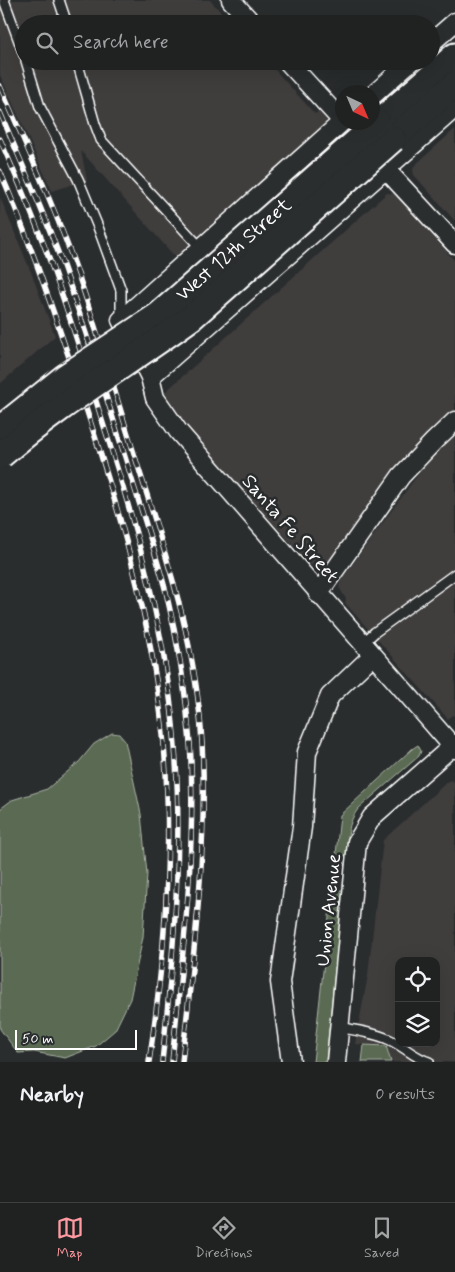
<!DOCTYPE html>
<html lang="en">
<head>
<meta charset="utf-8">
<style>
	:root { --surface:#202222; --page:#282a2a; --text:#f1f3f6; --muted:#a2a4a5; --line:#3d3f40; --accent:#ff9aa2 }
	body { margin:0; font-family:Mynerve,sans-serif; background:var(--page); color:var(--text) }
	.controls { position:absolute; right:15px; bottom:15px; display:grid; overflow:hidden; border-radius:10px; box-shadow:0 5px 20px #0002 }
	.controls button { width:45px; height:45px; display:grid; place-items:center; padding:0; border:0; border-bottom:1px solid var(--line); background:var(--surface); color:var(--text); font:25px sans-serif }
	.compass { position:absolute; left:335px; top:85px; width:45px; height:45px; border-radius:50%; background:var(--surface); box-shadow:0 5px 20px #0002; rotate:136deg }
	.scale { position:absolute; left:15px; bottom:12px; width:122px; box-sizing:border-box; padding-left:5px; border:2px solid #fff; border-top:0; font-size:14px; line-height:18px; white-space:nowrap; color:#fff; -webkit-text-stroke:4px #2a2d2e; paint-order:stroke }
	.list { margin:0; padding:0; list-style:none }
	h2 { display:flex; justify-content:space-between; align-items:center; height:65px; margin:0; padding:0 20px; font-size:21px }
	h2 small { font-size:16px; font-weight:400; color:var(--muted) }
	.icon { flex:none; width:28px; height:28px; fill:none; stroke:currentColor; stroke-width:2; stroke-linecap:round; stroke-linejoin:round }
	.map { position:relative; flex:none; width:455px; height:1062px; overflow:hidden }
	.search { position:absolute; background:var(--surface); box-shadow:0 5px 20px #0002; left:15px; right:15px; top:15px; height:55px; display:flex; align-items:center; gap:12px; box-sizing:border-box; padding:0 18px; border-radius:28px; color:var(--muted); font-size:19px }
	.sheet { height:140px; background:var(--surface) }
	nav { display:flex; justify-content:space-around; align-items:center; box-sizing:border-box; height:70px; border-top:1px solid var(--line); background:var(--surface); font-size:14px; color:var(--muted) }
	nav a { display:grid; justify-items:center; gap:2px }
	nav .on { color:var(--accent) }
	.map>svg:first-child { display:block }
	.built { fill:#3f3c3c; fill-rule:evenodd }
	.green { fill:#5a6a52; stroke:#acb4a8 }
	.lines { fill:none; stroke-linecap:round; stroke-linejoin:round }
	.lane-casing { stroke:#fff; stroke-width:12 }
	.street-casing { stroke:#fff; stroke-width:21 }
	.secondary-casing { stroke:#fff; stroke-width:29 }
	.lane { stroke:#2a2d2e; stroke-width:9 }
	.street { stroke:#2a2d2e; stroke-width:18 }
	.secondary { stroke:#2a2d2e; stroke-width:25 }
	.rail-casing { stroke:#fff; stroke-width:5.5 }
	.rail { stroke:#2a2d2e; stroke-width:4; stroke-dasharray:11; stroke-linecap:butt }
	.secondary-bridge-casing { stroke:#fff; stroke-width:29; stroke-linecap:butt }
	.secondary-bridge { stroke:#2a2d2e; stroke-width:25 }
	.labels { text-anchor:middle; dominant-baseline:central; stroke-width:5; stroke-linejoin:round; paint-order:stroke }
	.street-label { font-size:20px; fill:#fff; stroke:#2a2d2e }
</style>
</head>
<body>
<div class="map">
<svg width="455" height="1062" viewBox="0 0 455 1062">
	<rect width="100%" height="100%" fill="#2a2d2e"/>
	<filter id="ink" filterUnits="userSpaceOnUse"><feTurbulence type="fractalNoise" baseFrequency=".02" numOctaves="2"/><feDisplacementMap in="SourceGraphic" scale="10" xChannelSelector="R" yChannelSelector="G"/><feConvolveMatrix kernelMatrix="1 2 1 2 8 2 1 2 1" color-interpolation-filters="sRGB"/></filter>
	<g filter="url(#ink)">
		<!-- built -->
		<g class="built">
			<polygon points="0,0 210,0 232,24 24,24 24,61 267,61 315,114 319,111 326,119 327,124 177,259 81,151 87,180 52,191 0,75"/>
			<polygon points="455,129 455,221 414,175 413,170 414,166"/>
			<polygon points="387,193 395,194 455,261 455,410 447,418 326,568 318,570 312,566 194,436 171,406 165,392"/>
			<polygon points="0,197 31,272 55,336 0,384"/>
			<polygon points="455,434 455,716 452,715 448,719 345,603 346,599 339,587 341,580 422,469"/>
			<path d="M 452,780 L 455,783 L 455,1062 L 391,1062 L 386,1046 L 355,1044 L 368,975 L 383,840 L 448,781 ZM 399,961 L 436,961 L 436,1043 L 399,1043 Z"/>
		</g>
		<!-- green -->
		<g class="green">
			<polygon points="112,733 119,734 125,741 141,814 147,874 143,937 130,999 115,1030 96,1046 65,1058 34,1052 18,1053 0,1029 0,809 12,800 47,789 79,762 94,744"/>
			<path d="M 418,745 L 421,751 L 419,756 L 358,809 C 347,823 348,839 346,856 L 336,855 L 340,815 L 412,749 Z"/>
			<polygon points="332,890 343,890 326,1060 325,1062 313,1062"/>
			<polygon points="364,1045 386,1046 391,1062 362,1062"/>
		</g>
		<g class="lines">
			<defs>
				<g id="lane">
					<polyline points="4,0 24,55"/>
					<polyline points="59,0 67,24"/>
					<polyline points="26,61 40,107 78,179 98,227 121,290 121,319"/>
					<polyline points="77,61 95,124 101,140 201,248"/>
					<polyline points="362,644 375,632 455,574"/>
					<path d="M 339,1027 C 357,1031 378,1033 394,1042 C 407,1049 414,1057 429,1062"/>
				</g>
				<g id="street">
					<polyline points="231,0 253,24"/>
					<polyline points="431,43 455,22"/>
					<polyline points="287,61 342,121"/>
					<polyline points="372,96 411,61"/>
					<polyline points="342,122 121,320 150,377 155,398 178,431 455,749"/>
					<polyline points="379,162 455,244"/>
					<polyline points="150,377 455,108"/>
					<polyline points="318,594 401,476 434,441 455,421"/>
					<polyline points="291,1062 280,982 302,827 307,752 330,696 372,656"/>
					<polyline points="336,1062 357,842 372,817 455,744"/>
				</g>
				<g id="secondary">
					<polyline points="378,123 455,56"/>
					<polyline points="393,139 455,84"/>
				</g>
			</defs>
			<!-- lane casing -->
			<use href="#lane" class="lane-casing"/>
			<!-- street casing -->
			<use href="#street" class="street-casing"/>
			<!-- secondary casing -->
			<use href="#secondary" class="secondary-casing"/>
			<!-- lane -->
			<use href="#lane" class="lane"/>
			<!-- street -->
			<use href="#street" class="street"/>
			<!-- secondary -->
			<use href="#secondary" class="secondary"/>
			<defs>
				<g id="rail">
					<path d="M 0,86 C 27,148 56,210 78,274 C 99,336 117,400 137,463 C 166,555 197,646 202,743 C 208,850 193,956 182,1062"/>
					<path d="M 0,112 C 23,167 48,221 67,277 C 88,337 107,399 126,460 C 139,504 154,547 166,592 C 178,641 186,692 190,743 C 197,849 182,956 172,1062"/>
					<path d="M 0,139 C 20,186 41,233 57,281 C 73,326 87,372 101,417 C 136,525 167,634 175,747 C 183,853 173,957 162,1062"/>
					<path d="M 0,171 C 31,243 54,314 79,387 C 118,505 153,621 164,745 C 173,851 165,957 149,1062"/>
				</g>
			</defs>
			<!-- rail casing -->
			<use href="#rail" class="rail-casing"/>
			<!-- rail -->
			<use href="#rail" class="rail"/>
			<defs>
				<g id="secondary-bridge">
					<polyline points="0,429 65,377 159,315 378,123"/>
					<path d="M 0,456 C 60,403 128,364 192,317 L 393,139"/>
				</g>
			</defs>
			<!-- secondary-bridge casing -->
			<use href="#secondary-bridge" class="secondary-bridge-casing"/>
			<!-- secondary-bridge -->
			<use href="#secondary-bridge" class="secondary-bridge"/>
		</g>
	</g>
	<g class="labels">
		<!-- street labels -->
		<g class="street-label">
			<text transform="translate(234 250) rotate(-41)">West 12th Street</text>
			<text transform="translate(290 529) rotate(49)">Santa Fe Street</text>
			<text transform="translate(329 910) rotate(-84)">Union Avenue</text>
		</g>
	</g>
</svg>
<div class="controls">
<button><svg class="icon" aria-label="locate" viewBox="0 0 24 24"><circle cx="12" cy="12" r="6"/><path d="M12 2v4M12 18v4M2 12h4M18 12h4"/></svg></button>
<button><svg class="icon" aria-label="layers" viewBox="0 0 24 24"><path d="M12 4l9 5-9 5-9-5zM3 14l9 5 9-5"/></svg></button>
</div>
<svg class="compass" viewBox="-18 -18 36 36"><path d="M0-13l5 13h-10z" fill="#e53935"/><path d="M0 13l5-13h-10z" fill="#a2a4a5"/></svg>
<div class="scale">50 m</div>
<div class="search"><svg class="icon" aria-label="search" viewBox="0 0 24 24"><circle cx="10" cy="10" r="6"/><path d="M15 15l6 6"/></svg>Search here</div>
</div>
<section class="sheet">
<h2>Nearby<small>0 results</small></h2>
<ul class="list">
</ul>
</section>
<nav>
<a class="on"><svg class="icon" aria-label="map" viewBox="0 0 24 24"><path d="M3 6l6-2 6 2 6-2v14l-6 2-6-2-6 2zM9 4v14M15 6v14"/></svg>Map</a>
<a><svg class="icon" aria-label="directions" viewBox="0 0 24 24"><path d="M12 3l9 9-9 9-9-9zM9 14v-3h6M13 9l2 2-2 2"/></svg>Directions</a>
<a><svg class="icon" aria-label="saved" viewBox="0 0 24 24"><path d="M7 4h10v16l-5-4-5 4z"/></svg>Saved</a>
</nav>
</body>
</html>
